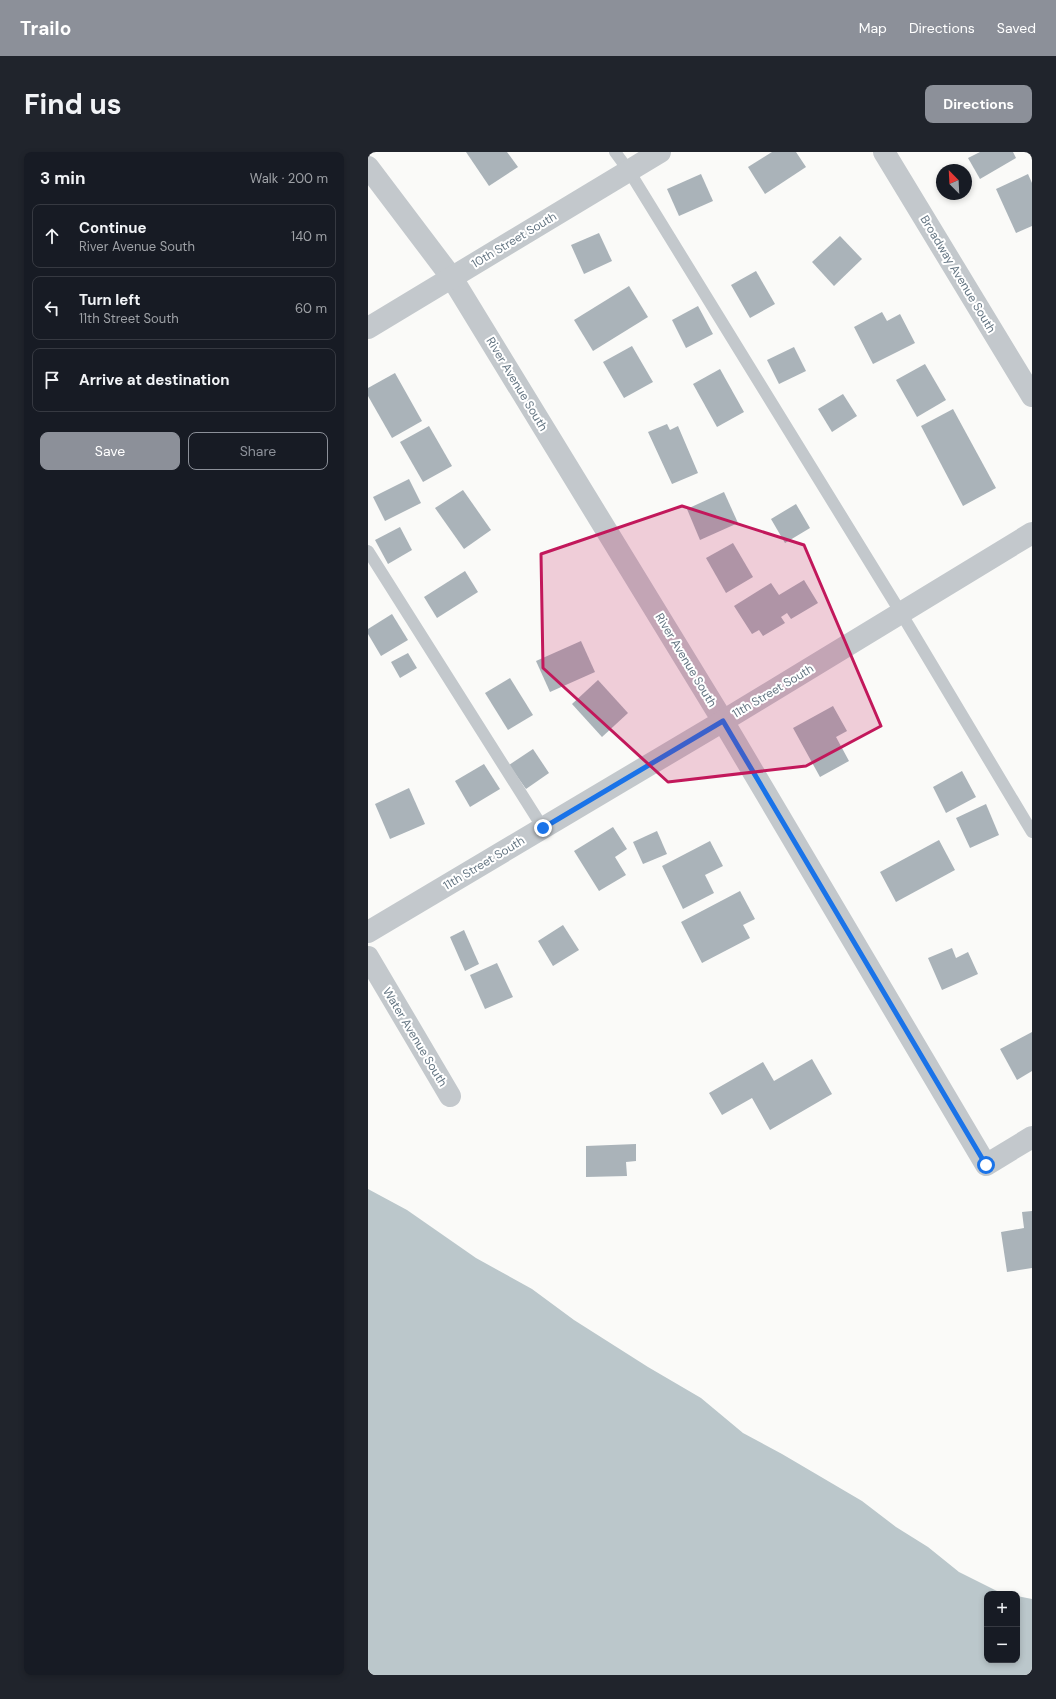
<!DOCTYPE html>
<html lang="en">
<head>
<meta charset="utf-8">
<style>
	:root { --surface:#171b24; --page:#20242c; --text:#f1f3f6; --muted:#9ea1a6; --line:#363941; --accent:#8c9099 }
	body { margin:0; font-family:"DM Sans",sans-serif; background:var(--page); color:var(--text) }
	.controls { position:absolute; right:12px; bottom:12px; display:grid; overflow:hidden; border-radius:8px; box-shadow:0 2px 6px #0003 }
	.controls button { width:36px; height:36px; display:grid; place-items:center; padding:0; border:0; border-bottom:1px solid var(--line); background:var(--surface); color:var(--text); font:20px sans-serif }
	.compass { position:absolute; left:568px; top:12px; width:36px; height:36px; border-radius:50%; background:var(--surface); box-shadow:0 2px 6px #0003; rotate:336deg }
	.stop { position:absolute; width:12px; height:12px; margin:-9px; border:3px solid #1a73e8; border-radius:50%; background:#fff }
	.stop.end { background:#1a73e8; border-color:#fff; box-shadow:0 1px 4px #0008 }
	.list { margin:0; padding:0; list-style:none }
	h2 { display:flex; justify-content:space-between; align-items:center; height:52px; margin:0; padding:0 16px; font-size:17px }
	h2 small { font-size:13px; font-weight:400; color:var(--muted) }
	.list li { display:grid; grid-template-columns:26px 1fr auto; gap:12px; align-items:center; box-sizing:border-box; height:64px; margin:0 8px 8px; padding:0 8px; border:1px solid var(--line); border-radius:8px }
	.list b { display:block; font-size:15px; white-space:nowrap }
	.list p { margin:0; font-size:13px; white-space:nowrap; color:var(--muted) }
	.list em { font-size:13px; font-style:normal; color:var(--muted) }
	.actions { display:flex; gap:8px; padding:12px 16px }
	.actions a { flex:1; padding:9px 0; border:1px solid var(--accent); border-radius:8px; text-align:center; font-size:14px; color:var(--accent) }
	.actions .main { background:var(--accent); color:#fff }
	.icon { flex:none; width:22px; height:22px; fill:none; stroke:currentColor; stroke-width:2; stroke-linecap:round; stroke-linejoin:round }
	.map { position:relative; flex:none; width:664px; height:1523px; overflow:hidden; border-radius:8px }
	header { display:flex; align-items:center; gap:24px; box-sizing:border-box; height:56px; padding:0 20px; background:var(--accent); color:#fff }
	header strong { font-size:19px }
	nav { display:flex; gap:22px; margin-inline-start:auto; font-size:14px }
	.intro { display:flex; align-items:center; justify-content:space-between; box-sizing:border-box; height:96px; padding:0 24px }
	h1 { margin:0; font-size:28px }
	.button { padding:10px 18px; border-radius:8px; background:var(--accent); color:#fff; font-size:14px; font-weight:700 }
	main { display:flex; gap:24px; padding:0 24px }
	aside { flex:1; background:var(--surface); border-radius:8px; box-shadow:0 2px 6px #0003 }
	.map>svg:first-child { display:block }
	.water { fill:#bbc7cb }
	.building { fill:#aab3b9 }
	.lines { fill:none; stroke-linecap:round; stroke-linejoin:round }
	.lane { stroke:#c3c8cc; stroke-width:12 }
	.street { stroke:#c3c8cc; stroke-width:22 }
	.route { stroke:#1a73e8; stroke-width:5 }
	.marked { fill:#c2185b; fill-opacity:0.2; stroke:#c2185b; stroke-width:3; stroke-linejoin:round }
	.labels { text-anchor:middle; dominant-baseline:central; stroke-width:4; stroke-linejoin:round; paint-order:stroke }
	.street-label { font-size:12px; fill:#657683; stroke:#fff }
</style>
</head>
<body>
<header>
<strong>Trailo</strong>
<nav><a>Map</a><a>Directions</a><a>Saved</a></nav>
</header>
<div class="intro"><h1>Find us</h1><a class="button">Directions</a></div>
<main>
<aside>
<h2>3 min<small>Walk · 200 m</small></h2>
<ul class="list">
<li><svg class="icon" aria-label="ahead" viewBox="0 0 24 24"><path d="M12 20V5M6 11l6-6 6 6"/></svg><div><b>Continue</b><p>River Avenue South</p></div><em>140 m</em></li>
<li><svg class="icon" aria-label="left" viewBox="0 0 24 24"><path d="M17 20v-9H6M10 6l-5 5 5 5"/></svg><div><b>Turn left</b><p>11th Street South</p></div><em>60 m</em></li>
<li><svg class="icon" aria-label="arrive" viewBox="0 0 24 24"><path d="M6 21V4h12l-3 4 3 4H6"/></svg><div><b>Arrive at destination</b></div></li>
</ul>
<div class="actions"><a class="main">Save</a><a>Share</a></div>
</aside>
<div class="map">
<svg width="664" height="1523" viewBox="0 0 664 1523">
	<rect width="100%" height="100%" fill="#fafaf8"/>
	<!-- water -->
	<polygon class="water" points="0,1037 39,1058 108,1106 164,1137 206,1168 280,1215 333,1246 375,1281 414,1302 494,1349 528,1375 560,1395 591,1420 629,1439 641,1442 619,1442 619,1508 649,1508 649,1444 664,1447 664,1523 0,1523"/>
	<!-- building -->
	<g class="building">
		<polygon points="98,0 139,0 150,15 121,34"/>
		<polygon points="404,0 428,0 438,15 397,42 380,15"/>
		<polygon points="612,0 645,0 648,6 612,27 600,6"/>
		<polygon points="333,22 345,49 311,64 299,37"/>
		<polygon points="660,22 664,31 664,74 648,81 628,37"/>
		<polygon points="231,81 244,109 216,122 203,93"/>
		<polygon points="472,84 494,107 466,134 444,110"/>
		<polygon points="388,119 407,152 382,166 363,133"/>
		<polygon points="261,134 280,165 225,199 206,168"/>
		<polygon points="330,154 345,182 318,196 304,168"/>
		<polygon points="514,160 519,169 532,162 547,191 505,212 486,175"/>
		<polygon points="264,194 285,230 256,246 235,210"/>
		<polygon points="426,195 438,219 411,232 399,208"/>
		<polygon points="557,212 578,248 549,265 528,228"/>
		<polygon points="352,217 376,260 349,275 325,232"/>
		<polygon points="27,221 54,269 24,286 0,244 0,236"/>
		<polygon points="475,242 489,264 464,280 450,257"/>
		<polygon points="585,257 628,336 595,354 553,274"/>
		<polygon points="299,272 302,278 310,274 330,321 304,332 280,280"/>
		<polygon points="61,274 84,314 55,330 32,290"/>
		<polygon points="41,327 53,351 17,369 5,345"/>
		<polygon points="95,338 123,378 96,397 67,356"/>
		<polygon points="356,340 370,371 332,388 319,357"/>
		<polygon points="428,352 442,376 417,391 403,367"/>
		<polygon points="32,375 44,398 20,412 7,388"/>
		<polygon points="365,391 385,425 358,441 338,406"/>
		<polygon points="97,419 110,440 69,466 56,445"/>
		<polygon points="436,428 450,451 423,467 419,461 413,465 417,471 395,484 391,478 384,482 366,454 403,431 411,443"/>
		<polygon points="24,462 40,488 13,504 0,482 0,477"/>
		<polygon points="213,489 227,520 182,540 168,509"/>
		<polygon points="40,501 49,516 32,526 23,510"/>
		<polygon points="142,526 165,563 140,578 117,541"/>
		<polygon points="230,528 260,561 234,585 204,552"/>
		<polygon points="465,554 479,579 468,585 481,609 452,625 425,576"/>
		<polygon points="165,597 181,621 158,637 141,613"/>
		<polygon points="116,612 132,637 102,655 87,629"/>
		<polygon points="594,619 608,645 578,661 565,635"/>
		<polygon points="41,636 57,672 22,687 7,652"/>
		<polygon points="618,652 631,683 602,696 588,666"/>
		<polygon points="245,675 259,697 247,705 258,723 231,739 206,699"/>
		<polygon points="289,679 299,702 275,712 265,690"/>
		<polygon points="571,688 587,718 528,750 512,720"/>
		<polygon points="342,689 355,714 337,723 346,741 315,757 294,714"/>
		<polygon points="372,739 387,767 375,773 382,786 334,811 313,770"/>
		<polygon points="195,773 211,798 185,814 170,789"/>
		<polygon points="96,778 111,812 97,819 82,785"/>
		<polygon points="584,796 588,806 600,800 610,822 574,838 560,806"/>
		<polygon points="129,811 145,845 117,857 102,823"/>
		<polygon points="664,880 664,919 649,928 632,897"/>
		<polygon points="444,907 464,942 402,978 384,946 354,963 341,941 395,910 406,929"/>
		<polygon points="268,992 268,1009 258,1010 259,1024 218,1025 218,994"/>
		<polygon points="664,1059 664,1116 639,1120 633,1080 656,1076 654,1060"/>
	</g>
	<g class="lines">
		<!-- lane -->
		<g class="lane">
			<polyline points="247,0 261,19 533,461 664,680"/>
			<polyline points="0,399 175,676"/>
		</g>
		<!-- street -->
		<g class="street">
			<polyline points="516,0 664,244"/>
			<polyline points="0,15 84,126 355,569 618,1013 664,985"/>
			<polyline points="0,176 292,0"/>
			<polyline points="0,780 355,569 664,381"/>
			<polyline points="0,805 82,944"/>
		</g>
	</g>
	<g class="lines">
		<!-- route -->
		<polyline class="route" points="175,676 355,569 618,1013"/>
	</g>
	<!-- marked area -->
	<path class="marked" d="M 314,354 L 436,393 L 513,574 L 438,614 L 300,630 L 175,516 L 173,402 Z"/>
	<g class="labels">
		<!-- street labels -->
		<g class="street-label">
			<text transform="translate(146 88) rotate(-31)">10th Street South</text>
			<text transform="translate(590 122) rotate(59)">Broadway Avenue South</text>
			<text transform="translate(149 232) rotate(59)">River Avenue South</text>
			<text transform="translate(318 508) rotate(59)">River Avenue South</text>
			<text transform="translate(405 539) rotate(-31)">11th Street South</text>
			<text transform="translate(116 711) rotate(-31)">11th Street South</text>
			<text transform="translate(47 885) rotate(59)">Water Avenue South</text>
		</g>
	</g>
</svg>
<div class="controls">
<button>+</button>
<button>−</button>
</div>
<svg class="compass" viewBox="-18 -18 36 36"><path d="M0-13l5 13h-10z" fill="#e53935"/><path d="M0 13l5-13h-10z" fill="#9ea1a6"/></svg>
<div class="stop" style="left:618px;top:1013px"></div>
<div class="stop end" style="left:175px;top:676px"></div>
</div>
</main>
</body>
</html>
